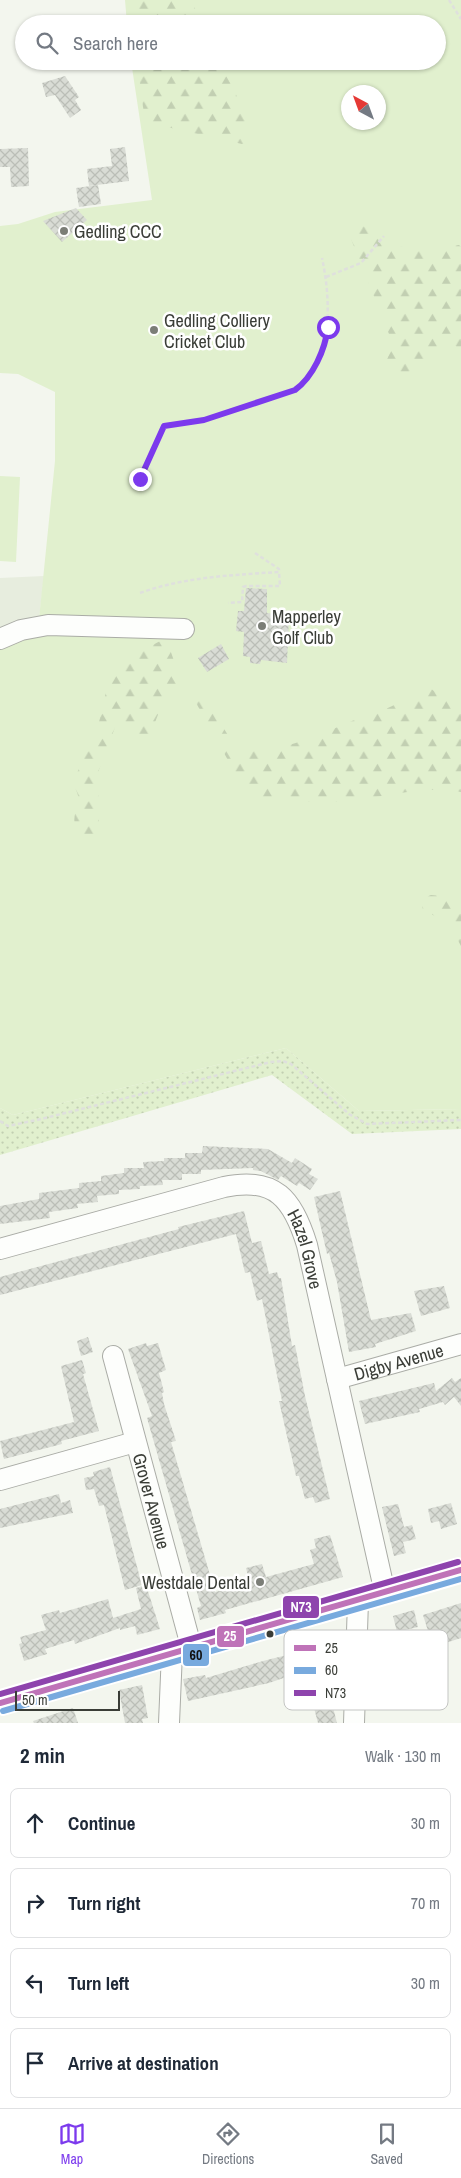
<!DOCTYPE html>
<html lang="en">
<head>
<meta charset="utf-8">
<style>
	:root { --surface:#fff; --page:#f2f2f3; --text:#1f2937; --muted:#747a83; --line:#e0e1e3; --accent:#7c3aed }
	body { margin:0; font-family:"Archivo Narrow",sans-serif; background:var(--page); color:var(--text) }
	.compass { position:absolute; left:341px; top:85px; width:45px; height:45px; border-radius:50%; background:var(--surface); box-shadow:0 1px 4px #0004; rotate:319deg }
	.scale { position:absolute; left:15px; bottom:12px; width:105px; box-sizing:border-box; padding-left:5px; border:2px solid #3a3d37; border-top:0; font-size:14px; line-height:18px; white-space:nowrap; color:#3a3d37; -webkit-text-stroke:4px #fff; paint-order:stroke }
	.stop { position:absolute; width:15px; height:15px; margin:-11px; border:4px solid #7c3aed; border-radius:50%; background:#fff }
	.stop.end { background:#7c3aed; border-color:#fff; box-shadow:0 1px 5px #0008 }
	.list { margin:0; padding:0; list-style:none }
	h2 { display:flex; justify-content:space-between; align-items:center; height:65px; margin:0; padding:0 20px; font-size:21px }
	h2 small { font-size:16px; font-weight:400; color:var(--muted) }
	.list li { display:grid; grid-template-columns:32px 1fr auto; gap:15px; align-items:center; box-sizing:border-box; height:70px; margin:0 10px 10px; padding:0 10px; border:1px solid var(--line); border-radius:8px }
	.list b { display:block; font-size:19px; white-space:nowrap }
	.list em { font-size:16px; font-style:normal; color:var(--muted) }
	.icon { flex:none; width:28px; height:28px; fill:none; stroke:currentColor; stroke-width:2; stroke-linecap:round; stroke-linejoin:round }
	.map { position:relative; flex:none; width:461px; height:1723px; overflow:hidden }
	.search { position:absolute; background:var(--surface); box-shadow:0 1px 4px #0004; left:15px; right:15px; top:15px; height:55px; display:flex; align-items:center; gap:12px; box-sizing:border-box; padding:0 18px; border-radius:28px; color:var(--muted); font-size:19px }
	.sheet { height:385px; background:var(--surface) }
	nav { display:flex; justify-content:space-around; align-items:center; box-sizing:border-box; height:70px; border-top:1px solid var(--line); background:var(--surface); font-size:14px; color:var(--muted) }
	nav a { display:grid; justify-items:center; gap:2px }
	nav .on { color:var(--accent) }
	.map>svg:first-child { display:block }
	.built { fill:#e7edde }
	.green { fill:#e1f0ce; fill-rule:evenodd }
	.forest { fill:url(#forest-firs) }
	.park { fill:url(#park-dots) }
	.building { fill:url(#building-cross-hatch) }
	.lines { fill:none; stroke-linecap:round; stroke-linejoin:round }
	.minor-casing { stroke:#aaaca6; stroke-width:22 }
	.path { stroke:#dfe0dd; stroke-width:2.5; stroke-dasharray:4 2.5; stroke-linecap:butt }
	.minor { stroke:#fdfefc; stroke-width:20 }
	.bus-1-casing { stroke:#fff; stroke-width:10 }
	.bus-2-casing { stroke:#fff; stroke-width:10 }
	.bus-3-casing { stroke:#fff; stroke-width:10 }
	.bus-1 { stroke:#bf73b8; stroke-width:6 }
	.bus-2 { stroke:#78aade; stroke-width:6 }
	.bus-3 { stroke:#8e44ad; stroke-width:6 }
	.route { stroke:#7c3aed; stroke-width:6 }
	.poi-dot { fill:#7b7e77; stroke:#fff; stroke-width:2 }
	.bus-dot { fill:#3a3d37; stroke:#fff; stroke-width:2 }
	.labels { text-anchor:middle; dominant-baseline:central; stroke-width:5; stroke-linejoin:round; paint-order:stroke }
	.poi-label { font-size:18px; fill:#3a3d37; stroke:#fff; text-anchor:start }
	.street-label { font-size:18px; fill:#3a3d37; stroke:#fff }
	.key { fill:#fff; stroke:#c4c5c3; stroke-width:1 }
	.key-label { font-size:14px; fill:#3a3d37 }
	.line-badge { stroke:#fff; stroke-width:2 }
	.badge-label { font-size:14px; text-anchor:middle; font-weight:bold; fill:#fff }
	.pale-badge-label { font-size:14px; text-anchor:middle; font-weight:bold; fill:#111 }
</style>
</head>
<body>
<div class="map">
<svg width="461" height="1723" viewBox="0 0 461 1723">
	<defs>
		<pattern id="forest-firs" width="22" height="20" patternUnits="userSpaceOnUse" patternTransform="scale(1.25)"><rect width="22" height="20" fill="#e1f0ce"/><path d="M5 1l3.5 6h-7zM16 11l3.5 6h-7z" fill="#c2cfb2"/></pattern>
		<pattern id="park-dots" width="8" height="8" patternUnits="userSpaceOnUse" patternTransform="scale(1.25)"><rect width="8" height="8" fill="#e1f0ce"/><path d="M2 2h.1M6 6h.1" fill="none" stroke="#c2cfb2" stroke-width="1.8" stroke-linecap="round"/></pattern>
		<pattern id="building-cross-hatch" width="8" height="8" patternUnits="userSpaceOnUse" patternTransform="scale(1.25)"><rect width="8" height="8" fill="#d9dcd5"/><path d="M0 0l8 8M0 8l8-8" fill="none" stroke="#bbbeb7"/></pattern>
	</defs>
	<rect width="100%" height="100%" fill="#f3f6ee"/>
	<!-- built -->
	<polygon class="built" points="44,576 39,619 0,630 0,578"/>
	<!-- green -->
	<g class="green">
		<path d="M 125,0 L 461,0 L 461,1109 L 359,1111 L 286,1048 L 13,1115 L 0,1108 L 0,630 L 39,619 L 55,461 L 55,392 L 18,374 L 0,373 L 0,226 L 18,224 L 55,212 L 152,200 L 131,61 L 437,61 L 437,24 L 127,24 ZM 348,92 L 378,92 L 378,122 L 348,122 Z"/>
		<polygon points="0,476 20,477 16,562 0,561"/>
	</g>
	<!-- forest -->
	<g class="forest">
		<polygon points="131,0 194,0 197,24 133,24"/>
		<path d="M 137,61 L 216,61 C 234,85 245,110 249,140 L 246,143 L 242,144 L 145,122 Z"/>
		<polygon points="360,224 396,246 424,250 459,245 461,247 461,352 452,342 442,345 434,360 394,379 386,362 393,344 347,229"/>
		<path d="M 166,638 L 180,678 L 179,682 L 163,702 L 148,740 L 117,722 L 94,783 C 102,796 101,827 93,840 L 83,841 C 72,827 72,816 80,801 L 75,787 L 77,773 L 99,722 L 110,675 L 118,663 Z"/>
		<path d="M 427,686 L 450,702 L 461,702 L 461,792 C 428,785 388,796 354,800 C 318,804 283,801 248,796 L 190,692 L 192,691 L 216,716 L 236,748 C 265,761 330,730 357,719 C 364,716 372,715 379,712 C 395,705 412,697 427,686 Z"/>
		<polygon points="431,895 461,898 461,946 450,926 422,908 423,898"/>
	</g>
	<!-- park -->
	<polygon class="park" points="286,1048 359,1111 461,1109 461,1129 352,1134 272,1075 0,1155 0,1108 13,1115"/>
	<!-- building -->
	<g class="building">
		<polygon points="65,76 79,97 75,100 81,110 70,118 55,95 46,97 42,83"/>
		<polygon points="125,147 129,181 89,186 87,169 112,166 110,149"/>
		<polygon points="28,148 29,186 11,187 10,167 0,167 0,149"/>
		<polygon points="98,185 101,204 79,207 76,188"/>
		<polygon points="76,208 87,220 62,242 43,221"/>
		<polygon points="246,588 267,589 267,613 289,615 287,663 261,660 260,664 250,663 250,657 243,656 244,632 236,631 238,611 244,611"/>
		<polygon points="221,644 229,659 207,672 198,658"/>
		<polygon points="203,1146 268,1149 292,1163 295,1158 312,1169 309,1174 318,1179 310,1190 299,1183 297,1186 281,1176 278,1180 261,1171 253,1170 253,1168 201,1170 201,1174 182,1174 182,1180 162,1180 163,1185 140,1186 140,1189 119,1190 119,1194 97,1196 98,1202 77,1204 78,1208 49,1212 50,1218 0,1224 0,1206 39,1199 39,1193 79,1188 79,1183 101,1181 101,1176 124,1173 124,1168 144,1168 143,1162 164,1161 164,1158 185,1158 185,1153 202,1153"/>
		<polygon points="340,1191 371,1320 411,1313 416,1331 375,1344 376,1347 349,1352 337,1282 329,1253 327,1254 314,1197"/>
		<polygon points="244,1211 252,1243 261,1241 269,1274 277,1272 279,1278 281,1278 292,1346 295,1345 305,1396 330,1499 315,1503 313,1497 305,1499 299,1476 296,1476 279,1401 282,1401 262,1299 257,1301 250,1272 245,1273 236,1234 0,1295 0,1277 179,1229 178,1227"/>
		<polygon points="444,1286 450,1308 421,1316 414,1291"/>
		<polygon points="88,1337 93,1352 81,1356 77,1341"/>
		<polygon points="146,1343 147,1346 158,1343 166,1370 159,1373 164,1392 162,1393 164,1404 176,1441 171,1442 215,1592 250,1584 246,1568 262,1564 266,1577 314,1564 310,1550 316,1548 314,1539 330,1535 343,1577 225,1610 226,1613 200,1620 197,1608 201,1606 147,1418 152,1416 128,1349"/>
		<polygon points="82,1360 86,1373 83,1374 99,1431 61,1441 62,1444 4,1459 0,1441 74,1422 61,1366"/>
		<polygon points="452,1378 455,1382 461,1378 461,1406 454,1397 445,1405 443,1402 419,1409 420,1412 365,1424 359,1401 434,1383 436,1391"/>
		<polygon points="110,1467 142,1585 125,1590 104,1505 99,1506 94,1489 86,1490 84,1478 94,1476 93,1472"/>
		<polygon points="59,1494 61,1503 70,1500 73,1513 0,1528 0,1509"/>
		<polygon points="451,1503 457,1524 441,1529 439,1521 431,1523 428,1509"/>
		<polygon points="398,1504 404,1527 412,1525 416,1539 403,1542 406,1553 394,1556 382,1507"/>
		<polygon points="146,1585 160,1629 137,1635 135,1626 120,1630 120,1628 75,1644 74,1640 45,1649 47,1654 24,1661 19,1644 22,1643 20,1637 46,1630 41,1615 59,1610 60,1613 108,1599 113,1618 141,1609 136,1588"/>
		<polygon points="461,1603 461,1638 433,1647 423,1615"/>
		<polygon points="414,1610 418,1627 397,1632 393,1616"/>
		<polygon points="326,1636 329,1648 323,1649 328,1667 323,1668 337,1723 318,1723 304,1671 269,1683 188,1701 183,1679 205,1675 206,1678 263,1661 311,1649 309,1641"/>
		<polygon points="142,1685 148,1718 142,1719 143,1723 125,1723 119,1690"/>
		<polygon points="73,1708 78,1723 34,1723 33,1721"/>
	</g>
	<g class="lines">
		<defs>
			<g id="minor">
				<polyline points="0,639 21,630 48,625 184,629"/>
				<path id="s1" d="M 0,1249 L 224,1187 C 275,1176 293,1199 307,1245 L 385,1593"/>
				<path id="s2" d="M 113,1356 L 191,1646"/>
				<path id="s3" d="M 337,1379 L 461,1344"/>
				<polyline points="0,1480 135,1442"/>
				<path d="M 0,1703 C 153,1656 308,1617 461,1570"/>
				<polyline points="169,1723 172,1652"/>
				<polyline points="354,1723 358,1601"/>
			</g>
		</defs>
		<!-- minor casing -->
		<use href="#minor" class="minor-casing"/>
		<!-- path -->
		<g class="path">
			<polyline points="449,0 461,19"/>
			<polyline points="326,277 361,263 384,236"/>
			<polyline points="140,479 147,483"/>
			<path d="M 136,488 L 164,426 L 204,420 L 295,390 C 334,362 331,300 322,258"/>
			<polyline points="255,553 279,569 279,572"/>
			<path d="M 140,593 C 184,577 233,575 279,572 L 280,586 L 246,586 L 243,587 L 242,602 L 228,603"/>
			<polyline points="0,1121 8,1126 37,1120 271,1062 283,1061 291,1064 349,1114 367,1124 461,1120"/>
		</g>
		<!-- minor -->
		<use href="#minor" class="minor"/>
		<defs>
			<polyline id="bus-1" points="0,1703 461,1570"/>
			<polyline id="bus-2" points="3,1711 461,1579"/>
			<polyline id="bus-3" points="0,1694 458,1562"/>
		</defs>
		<!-- bus-1 casing -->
		<use href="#bus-1" class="bus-1-casing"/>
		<!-- bus-2 casing -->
		<use href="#bus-2" class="bus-2-casing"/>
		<!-- bus-3 casing -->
		<use href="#bus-3" class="bus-3-casing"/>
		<!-- bus-1 -->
		<use href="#bus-1" class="bus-1"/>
		<!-- bus-2 -->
		<use href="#bus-2" class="bus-2"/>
		<!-- bus-3 -->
		<use href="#bus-3" class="bus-3"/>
	</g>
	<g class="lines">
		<!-- route -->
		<path class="route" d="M 140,479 L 164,426 L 204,420 L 295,390 C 313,377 325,350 328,327"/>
	</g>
	<!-- markers -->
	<g class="poi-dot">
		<circle cx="64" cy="231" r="5"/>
		<circle cx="154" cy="330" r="5"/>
		<circle cx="262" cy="626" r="5"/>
		<circle cx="260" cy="1582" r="5"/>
	</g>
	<circle class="bus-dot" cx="270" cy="1634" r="4.5"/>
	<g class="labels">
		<!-- poi labels -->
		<g class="poi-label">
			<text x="74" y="231">Gedling CCC</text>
			<text x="164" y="320">Gedling Colliery<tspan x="164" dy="21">Cricket Club</tspan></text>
			<text x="272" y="616">Mapperley<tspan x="272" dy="21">Golf Club</tspan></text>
			<text x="250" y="1582" text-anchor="end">Westdale Dental</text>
		</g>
		<!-- street labels -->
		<g class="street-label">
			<text stroke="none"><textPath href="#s1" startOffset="352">Hazel Grove</textPath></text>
			<text stroke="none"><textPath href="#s3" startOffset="64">Digby Avenue</textPath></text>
			<text stroke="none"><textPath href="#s2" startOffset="150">Grover Avenue</textPath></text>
		</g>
	</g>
	<!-- legend -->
	<rect x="284" y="1630" width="164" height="80" rx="8" class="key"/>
	<rect x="294" y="1645" width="22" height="6" fill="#bf73b8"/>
	<rect x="294" y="1667" width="22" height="7" fill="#78aade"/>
	<rect x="294" y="1690" width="22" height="6" fill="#8e44ad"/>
	<g class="key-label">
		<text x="325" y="1653">25</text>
		<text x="325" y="1675">60</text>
		<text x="325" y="1698">N73</text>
	</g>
	<g class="line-badge">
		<rect x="282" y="1595" width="38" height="24" rx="5" fill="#8e44ad"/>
		<rect x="216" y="1625" width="29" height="23" rx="5" fill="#bf73b8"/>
		<rect x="182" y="1643" width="28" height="24" rx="5" fill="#78aade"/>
	</g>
	<g class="badge-label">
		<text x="301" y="1612">N73</text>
		<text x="230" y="1641">25</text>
	</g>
	<g class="pale-badge-label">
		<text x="196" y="1660">60</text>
	</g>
</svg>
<svg class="compass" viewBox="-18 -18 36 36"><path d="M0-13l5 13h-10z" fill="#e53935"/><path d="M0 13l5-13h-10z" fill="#747a83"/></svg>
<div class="scale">50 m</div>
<div class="stop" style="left:328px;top:327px"></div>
<div class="stop end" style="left:140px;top:479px"></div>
<div class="search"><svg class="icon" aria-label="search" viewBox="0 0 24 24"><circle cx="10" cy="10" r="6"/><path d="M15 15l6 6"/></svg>Search here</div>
</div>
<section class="sheet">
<h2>2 min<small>Walk · 130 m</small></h2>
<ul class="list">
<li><svg class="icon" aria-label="ahead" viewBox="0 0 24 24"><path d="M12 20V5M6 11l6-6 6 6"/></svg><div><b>Continue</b></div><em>30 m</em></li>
<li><svg class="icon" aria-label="right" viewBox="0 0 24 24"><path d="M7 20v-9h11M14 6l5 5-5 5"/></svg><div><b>Turn right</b></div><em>70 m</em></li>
<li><svg class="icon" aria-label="left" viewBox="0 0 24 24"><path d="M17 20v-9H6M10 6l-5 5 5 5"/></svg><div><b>Turn left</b></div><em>30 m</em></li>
<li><svg class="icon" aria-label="arrive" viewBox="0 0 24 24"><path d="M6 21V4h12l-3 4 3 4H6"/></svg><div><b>Arrive at destination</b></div></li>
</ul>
</section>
<nav>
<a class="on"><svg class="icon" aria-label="map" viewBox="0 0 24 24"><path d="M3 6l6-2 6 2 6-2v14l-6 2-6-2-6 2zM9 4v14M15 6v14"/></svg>Map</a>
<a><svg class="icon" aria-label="directions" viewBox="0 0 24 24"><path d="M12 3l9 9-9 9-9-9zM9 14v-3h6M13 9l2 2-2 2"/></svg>Directions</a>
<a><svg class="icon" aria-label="saved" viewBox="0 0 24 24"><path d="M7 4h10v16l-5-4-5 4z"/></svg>Saved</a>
</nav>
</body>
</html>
